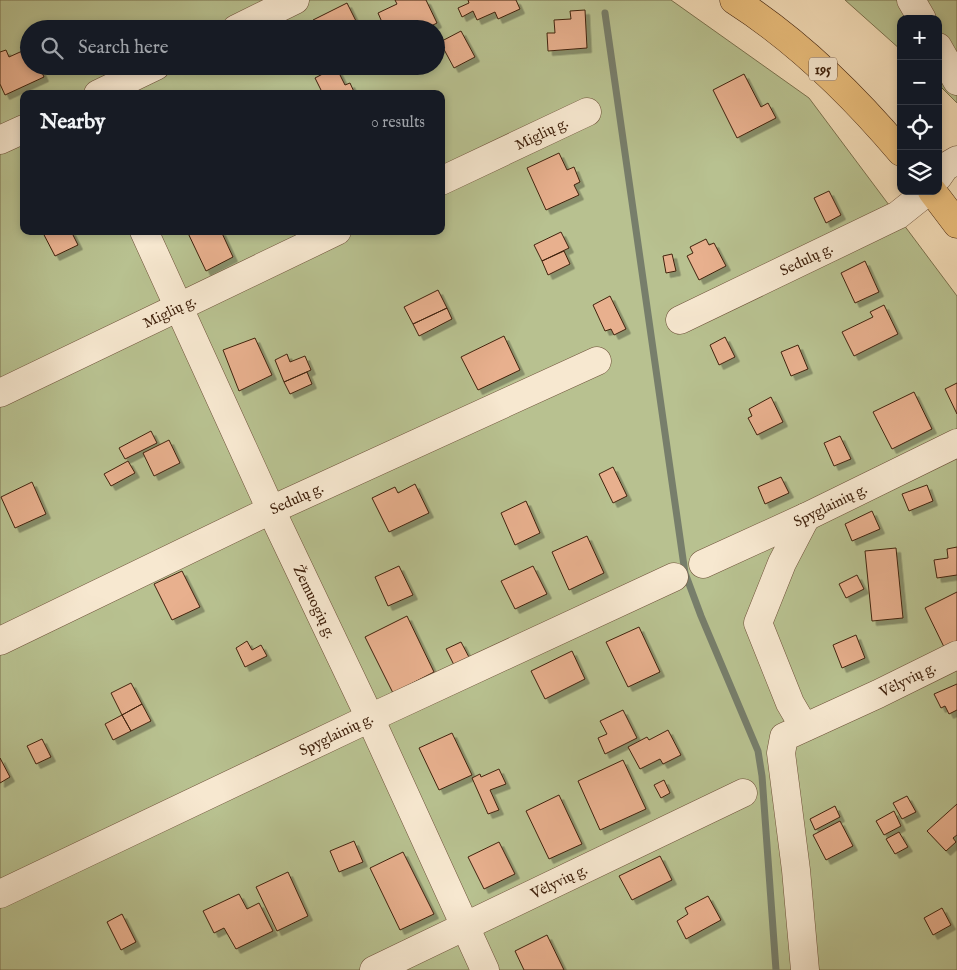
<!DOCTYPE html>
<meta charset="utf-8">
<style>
body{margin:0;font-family:"IM FELL English",serif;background:#20242c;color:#f1f3f6}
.controls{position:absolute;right:15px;top:15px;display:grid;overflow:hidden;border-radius:10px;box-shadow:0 2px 8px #0003}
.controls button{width:45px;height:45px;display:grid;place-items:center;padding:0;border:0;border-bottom:1px solid #363941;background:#171b24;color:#f1f3f6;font:25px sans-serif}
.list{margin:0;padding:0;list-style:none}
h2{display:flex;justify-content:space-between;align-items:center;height:65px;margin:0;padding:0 20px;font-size:21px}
h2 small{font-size:16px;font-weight:400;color:#9ea1a6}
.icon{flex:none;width:28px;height:28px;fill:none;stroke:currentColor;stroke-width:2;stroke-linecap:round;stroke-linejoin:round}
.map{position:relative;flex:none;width:957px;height:970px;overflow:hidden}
.search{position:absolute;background:#171b24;box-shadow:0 2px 8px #0003;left:20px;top:20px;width:425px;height:55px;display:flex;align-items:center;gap:12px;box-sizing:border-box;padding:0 18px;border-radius:28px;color:#9ea1a6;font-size:19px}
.panel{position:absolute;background:#171b24;box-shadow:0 2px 8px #0003;left:20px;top:90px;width:425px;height:145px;border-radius:10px}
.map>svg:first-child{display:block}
.green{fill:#b8c190;stroke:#7c724e;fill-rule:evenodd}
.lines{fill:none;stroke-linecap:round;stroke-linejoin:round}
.stream{stroke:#777e6b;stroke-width:7}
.building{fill:#e8b08e;stroke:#40220d;filter:url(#shadow)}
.street-casing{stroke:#6d5038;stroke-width:29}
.primary-casing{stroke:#40220d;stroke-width:29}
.street{stroke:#f7e8d0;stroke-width:28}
.primary{stroke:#eabe7c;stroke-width:28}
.labels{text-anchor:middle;stroke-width:5;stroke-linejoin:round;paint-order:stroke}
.shield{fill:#f7e8d0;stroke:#775d48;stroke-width:1}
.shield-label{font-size:14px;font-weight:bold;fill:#40220d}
.street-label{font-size:15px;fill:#40220d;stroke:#f7e8d0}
</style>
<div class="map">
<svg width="957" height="970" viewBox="0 0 957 970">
<defs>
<filter id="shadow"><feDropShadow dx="4.5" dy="4.5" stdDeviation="0" flood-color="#0004"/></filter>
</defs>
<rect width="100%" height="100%" fill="#f3dcb7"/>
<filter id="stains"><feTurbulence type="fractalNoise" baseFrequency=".004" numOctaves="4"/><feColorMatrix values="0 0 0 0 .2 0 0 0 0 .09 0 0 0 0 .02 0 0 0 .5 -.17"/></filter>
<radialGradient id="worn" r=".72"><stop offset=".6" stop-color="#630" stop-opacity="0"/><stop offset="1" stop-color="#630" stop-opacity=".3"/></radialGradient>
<path class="green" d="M0,0h671l138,98 148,198v674h-957zM29,29h407v37h-407zM24,94h417v137h-417z
M845,0h112v103l-19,-19v-65h-37v31z"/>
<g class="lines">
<path class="stream" d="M605,13l80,560 16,43 57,135 4,25 14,194"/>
</g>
<path class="building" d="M395,0h31l11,23 -12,6h-40l-7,-16 19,-9z
M468,0h48l4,9 -22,10 -3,-7 -18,8 -4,-9 -11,6 -4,-9 11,-5z
M347,3l13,26h-42l-5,-9z
M585,10l2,38 -39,3 -1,-18h8l-1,-13 17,-1 -1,-8z
M461,31l14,26 -21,11 -14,-26z
M29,48v18h10l5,11 -39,18 -5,-11v-32l6,-2 3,7z
M336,67l9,18 5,-2 5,11h-32l-8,-16z
M744,74l17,33 7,-4 8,15 -39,20 -24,-48z
M559,153l8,17 7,-3 6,15 -6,3 5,10 -33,15 -19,-42z
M829,191l12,24 -15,8 -12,-25z
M42,231h29l7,14 -23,11z
M187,231h34l12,26 -27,14z
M561,232l8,16 -27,13 -8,-16z
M706,239l3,6 5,-2 12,23 -27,14 -12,-24 6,-3 -3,-6z
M564,251l6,13 -22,11 -6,-14z
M672,254l4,17 -10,2 -3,-17z
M865,261l14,31 -24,11 -14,-30z
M438,290l9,18 -34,16 -9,-17z
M610,296l16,33 -12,6 -3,-6 -6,2 -12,-26z
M884,305l14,29 -44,22 -12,-24 31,-15 -3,-5z
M447,308l5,11 -33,17 -6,-12z
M504,336l16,34 -42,20 -17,-33z
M725,337l10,20 -16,8 -9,-20z
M255,338l17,37 -33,16 -16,-41z
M798,345l10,24 -17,7 -10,-24z
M287,354l3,8 15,-6 6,14 -27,12 -9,-22z
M307,372l5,12 -22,10 -6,-12z
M957,383v31l-12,-25z
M914,392l18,37 -40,20 -19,-37z
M771,397l12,25 -26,13 -9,-17 4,-2 -3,-7z
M151,431l6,12 -32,16 -6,-11z
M840,436l11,23 -17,7 -10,-23z
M169,440l11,23 -26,13 -11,-23z
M128,461l7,12 -24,13 -7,-12z
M613,467l14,29 -14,7 -14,-29z
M781,477l8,16 -24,11 -7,-17z
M32,482l14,32 -31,14 -14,-31z
M415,484l14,29 -40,19 -17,-34 23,-11 3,6z
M927,485l6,16 -24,10 -7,-17z
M526,501l14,32 -25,12 -14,-32z
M872,511l8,18 -28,12 -7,-17z
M587,536l17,37 -35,17 -17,-38z
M957,547v28l-20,3 -3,-18 14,-2 -1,-9z
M896,548l7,70 -31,3 -7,-70z
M399,566l14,29 -25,11 -13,-29z
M533,566l14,28 -32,15 -14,-28z
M182,571l18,36 -28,13 -18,-36z
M857,575l7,14 -18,9 -7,-14z
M957,592v51l-12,6 -20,-41z
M407,616l27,56 -41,21 -28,-56z
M639,627l21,45 -32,15 -22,-45z
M856,635l9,23 -23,10 -9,-23z
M247,641l5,9 9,-5 6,11 -22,11 -9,-19z
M461,642l10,19 -15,8 -10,-20z
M572,651l13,28 -40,20 -14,-28z
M131,683l11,21 -20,11 -11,-22z
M957,684v26l-8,4 -4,-8 -4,2 -7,-14z
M142,704l9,17 -20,10 -9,-16z
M623,710l14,28 -32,16 -7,-16 9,-4 -7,-13z
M122,715l9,16 -18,9 -8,-16z
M668,730l13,25 -18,9 -3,-5 -20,10 -12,-22 19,-10 2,3z
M452,733l20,42 -33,15 -20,-42z
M42,739l9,18 -15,7 -9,-18z
M0,758l10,19 -10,6z
M623,760l23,49 -46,21 -22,-49z
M499,769l7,15 -16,6 9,20 -11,4 -16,-36 8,-4 1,3z
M664,780l6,13 -9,5 -7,-13z
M559,795l23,49 -33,15 -23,-48z
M907,796l9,16 -14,7 -9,-16z
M957,804v31l-4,3 3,4 -10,9 -19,-20z
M835,806l5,11 -25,13 -5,-11z
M894,811l7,15 -17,9 -8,-14z
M840,821l13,25 -27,14 -13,-25z
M899,832l9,15 -13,7 -9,-15z
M354,841l9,21 -24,10 -9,-21z
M499,842l16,32 -31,15 -16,-32z
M403,852l31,62 -34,16 -30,-62z
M660,856l12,24 -40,20 -13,-24z
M288,872l20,44 -31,15 -21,-44z
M239,894l8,15 12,-6 14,28 -37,18 -12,-21 -10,5 -11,-22z
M708,896l13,24 -35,19 -9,-18 11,-7 -3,-6z
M942,908l9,17 -18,10 -9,-17z
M122,914l14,28 -15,8 -14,-28z
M547,935l17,35h-40l-9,-19z"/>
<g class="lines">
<g class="street-casing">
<g id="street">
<path d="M911,0l11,19"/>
<path d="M236,29l59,-29"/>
<path d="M938,47l19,34"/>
<path d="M98,94l58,-28"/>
<path d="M0,140l24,-11"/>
<path d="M938,177l7,-10 12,-7"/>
<path id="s1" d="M441,181l146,-69"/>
<path id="s2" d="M144,231l127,279 99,208 115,252"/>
<path id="s3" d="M680,320l218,-105 30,-24"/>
<path id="s4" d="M0,393l337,-162"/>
<path id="s5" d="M703,564l103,-47 151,-74"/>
<path id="s6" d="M0,641l271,-131 326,-149"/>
<path d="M804,727l-14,-24 -32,-80 24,-60 24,-46"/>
<path id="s7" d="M0,894l370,-176 304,-141"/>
<path id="s8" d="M374,970l369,-177"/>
<path id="s9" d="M805,970l-9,-100 -15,-117 3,-16 94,-43 79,-39"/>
</g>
</g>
<g class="primary-casing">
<path id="primary" d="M734,0c64,41 118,94 167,152
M932,191l25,33"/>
</g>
<use href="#street" class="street"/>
<use href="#primary" class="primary"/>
</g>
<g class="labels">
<rect class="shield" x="809" y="57.5" width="28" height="23" rx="4"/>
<g class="shield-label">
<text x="823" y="74">195</text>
</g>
<g class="street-label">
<text dy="5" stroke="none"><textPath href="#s1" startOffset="111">Miglių g.</textPath></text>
<text dy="5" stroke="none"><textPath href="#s3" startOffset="140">Sedulų g.</textPath></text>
<text dy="5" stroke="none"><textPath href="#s4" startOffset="188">Miglių g.</textPath></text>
<text dy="5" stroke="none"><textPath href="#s6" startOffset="329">Sedulų g.</textPath></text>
<text dy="5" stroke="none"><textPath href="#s5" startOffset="140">Spyglainių g.</textPath></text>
<text dy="5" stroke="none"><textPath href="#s2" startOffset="408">Žemuogių g.</textPath></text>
<text dy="5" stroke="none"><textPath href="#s9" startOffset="371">Vėlyvių g.</textPath></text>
<text dy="5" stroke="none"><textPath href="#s7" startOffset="372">Spyglainių g.</textPath></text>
<text dy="5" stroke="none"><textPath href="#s8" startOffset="205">Vėlyvių g.</textPath></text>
</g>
</g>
<rect width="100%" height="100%" filter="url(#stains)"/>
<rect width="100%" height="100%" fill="url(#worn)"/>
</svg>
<div class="controls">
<button>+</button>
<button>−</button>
<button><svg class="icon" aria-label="locate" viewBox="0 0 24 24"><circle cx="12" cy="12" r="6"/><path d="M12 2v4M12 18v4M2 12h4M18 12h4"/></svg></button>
<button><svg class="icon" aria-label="layers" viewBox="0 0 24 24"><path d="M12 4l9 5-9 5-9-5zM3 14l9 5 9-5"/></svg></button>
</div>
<div class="search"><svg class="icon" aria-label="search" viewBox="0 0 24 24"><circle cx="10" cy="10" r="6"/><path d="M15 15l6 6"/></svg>Search here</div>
<section class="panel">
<h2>Nearby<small>0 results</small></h2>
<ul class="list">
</ul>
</section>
</div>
